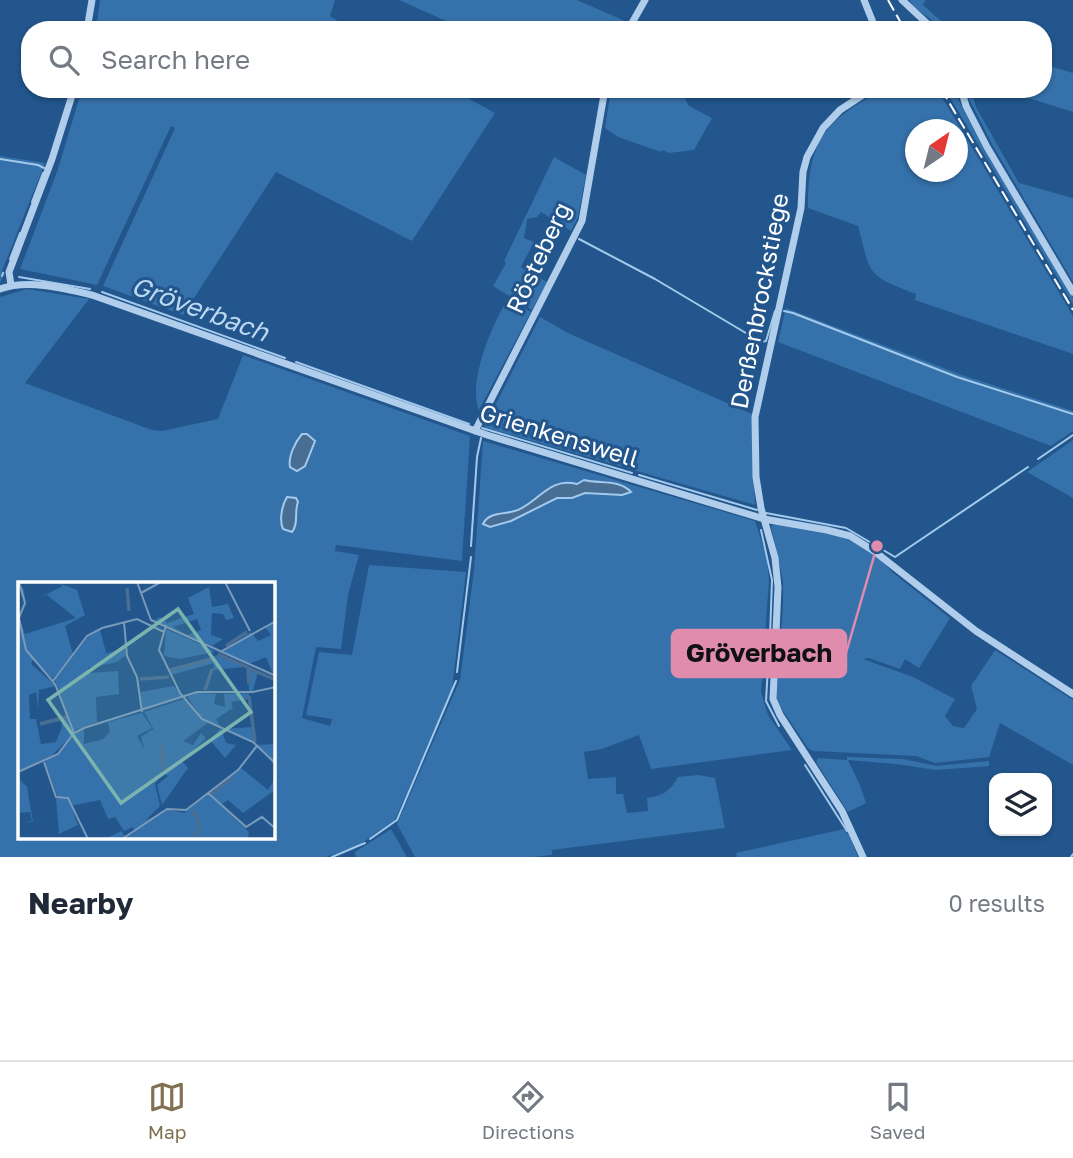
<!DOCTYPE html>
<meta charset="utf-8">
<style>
body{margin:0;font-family:"Golos Text",sans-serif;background:#f6f6f7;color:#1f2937}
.controls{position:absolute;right:21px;bottom:21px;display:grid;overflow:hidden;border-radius:14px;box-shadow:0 2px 5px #0004}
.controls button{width:63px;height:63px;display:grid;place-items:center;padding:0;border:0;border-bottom:2px solid #e0e1e3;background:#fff;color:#1f2937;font:35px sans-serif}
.compass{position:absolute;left:905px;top:119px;width:63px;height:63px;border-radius:50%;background:#fff;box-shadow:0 2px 5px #0004;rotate:35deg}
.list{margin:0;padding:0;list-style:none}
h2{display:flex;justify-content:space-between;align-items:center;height:91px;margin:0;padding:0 28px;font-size:30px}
h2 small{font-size:23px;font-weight:400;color:#747a83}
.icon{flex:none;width:38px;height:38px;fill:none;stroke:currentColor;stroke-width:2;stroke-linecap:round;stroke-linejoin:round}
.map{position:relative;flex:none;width:1073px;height:857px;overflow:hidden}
.search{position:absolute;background:#fff;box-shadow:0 2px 5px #0004;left:21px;right:21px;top:21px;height:77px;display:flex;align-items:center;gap:18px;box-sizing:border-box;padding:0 24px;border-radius:28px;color:#747a83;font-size:26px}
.sheet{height:203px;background:#fff}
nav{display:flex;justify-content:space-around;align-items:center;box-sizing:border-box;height:98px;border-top:2px solid #e0e1e3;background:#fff;font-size:19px;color:#747a83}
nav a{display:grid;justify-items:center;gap:4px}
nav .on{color:#817151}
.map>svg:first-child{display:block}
.green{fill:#3571aa;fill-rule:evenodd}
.water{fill:#486e94;stroke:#a3caec;stroke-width:2}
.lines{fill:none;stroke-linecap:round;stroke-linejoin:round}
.stream{stroke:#a3caec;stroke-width:2}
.minor{stroke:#b0ceeb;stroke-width:7}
.rail{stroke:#fff;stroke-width:2;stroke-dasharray:12 5;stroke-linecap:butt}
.labels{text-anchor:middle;stroke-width:6;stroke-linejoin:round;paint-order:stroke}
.street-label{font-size:24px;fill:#fff;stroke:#22568c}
.water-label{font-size:26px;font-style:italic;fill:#bbd8f2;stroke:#22568c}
.inset-river{fill:none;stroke:#486e94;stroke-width:3.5}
.inset-road{fill:none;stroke:#7a9aba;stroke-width:2}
.view{fill:#7bb4af;fill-opacity:0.15;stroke:#7bb4af;stroke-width:3.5}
.inset-edge{fill:none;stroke:#fff;stroke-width:3.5}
.leader{fill:none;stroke:#e08cad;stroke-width:2.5}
.callout-dot{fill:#e08cad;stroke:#22568c;stroke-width:2.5}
.callout{fill:#e08cad;stroke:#e08cad;stroke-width:2.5}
.callout-label{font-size:26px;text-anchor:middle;font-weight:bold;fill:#111}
</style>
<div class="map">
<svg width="1073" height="857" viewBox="0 0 1073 857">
<rect width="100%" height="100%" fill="#22568c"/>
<path class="green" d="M100,0h235l-5,16 8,5 -1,4 8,5h-249z
M399,0h178l46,20 2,4 -3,6h-156z
M909,0h16l-2,5 18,16 5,9h-6c-8,-14 -23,-17 -31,-30z
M1043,64l30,9v39l-73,-23h43z
M82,89h369l44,24 -83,128 -136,-69 -93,143 -80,-29 72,-158 -4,-2 -74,159 -77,-16 37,-97z
M611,89h69l9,17 23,12 -18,32 -25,3 -7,-3 -1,2 -43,-15 -13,-9z
M886,89h51l136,227v38l-158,-54 1,-6c-50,-19 -45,-18 -58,-68l-50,-18c0,-68 17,-89 78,-119zM916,130h42v42h-42z
M945,89h11l1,8 29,56 87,144v7z
M967,89h4l5,18 43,76 54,15v84l-80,-136 -26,-51z
M0,156l45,7 -43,108 3,2 -5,10z
M554,157l32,18 -8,42 -7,14 -30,-19 -4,5 -10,2 -3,19 10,4 -13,25 26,15 -15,28 -39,-24 13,-23 -2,-2z
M27,289l62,10 -64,84 127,47 10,1 56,-12 25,-64 227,81 -8,125 -126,-16 -1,6 24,4 -11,40 -7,54 -25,-2 -14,71 28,8 2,-7 -26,-4 13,-63 33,3 17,-90 97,7 -14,117 -54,124 -4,8 -35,24 -33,12h-326v-560zM19,584h254v254h-254z
M508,298l23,14 -52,98c-12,-28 14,-87 29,-112z
M786,308l176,67 111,36v20l-22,15 -273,-104z
M540,317l28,16 184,81 3,91 -271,-78z
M1073,440v58l-46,-26z
M483,441l272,80 12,37 2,23 -8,111 7,23 24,35 -141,19 -12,-34 -37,14 -18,3 4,27 28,-2v17h7l4,19 21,-2 -1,-13c16,-2 23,-7 31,-21l21,-2 16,3 10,50 -173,22v5l-19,2h-118l-18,-33 63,-144 14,-110z
M775,524c43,7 88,10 117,48l58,46 -31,50 -14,-9 -5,10 -31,-11 -6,1 50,18 42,22 -10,17 8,10 11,2 13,-19 -6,-23 24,-36 78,50v65l-73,-42 -11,34 -54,6 -19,-7 -103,-5 -5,-3 -27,-40 -5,-12 7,-89v-26l-12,-55z
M847,757l56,2 33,7 53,-5v5l-53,4 -40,-6 -48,-4 12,25 6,18 -18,9 -32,-50 2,-4 29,2z
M391,829l16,28h-51l-1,-5z
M844,829l5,6 9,22h-121l-1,-4z"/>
<path class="water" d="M302,434h5l8,7 -10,25 -8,5 -7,-4c-2,-10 5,-25 12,-33z
M584,480c16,4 35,-1 47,12l-9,3 -37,-2 -13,5h-15l-46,23 -21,6 -7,-3c6,-13 23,-9 35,-14 22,-10 32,-33 59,-26z
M287,497l9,1 2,4c-4,9 1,22 -6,30l-9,-3c-4,-9 -1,-24 4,-32z"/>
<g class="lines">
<path class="stream" d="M0,159l38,6 6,3
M32,202l11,-29
M579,239l76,40 106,63 5,-1 9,-30
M10,259l10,-26
M2,276l1,-3
M19,277l71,12
M102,292l183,66
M784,311l9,2 164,64 116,37
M296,362l173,62
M482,428l150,45
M1038,459l35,-24
M639,475l118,35
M766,513l80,15 49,29 133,-90
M761,530l11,50 -2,56
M471,546l6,-89 4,-19
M769,649l-3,52 13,25
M457,672l14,-115
M805,765l42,66
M370,839l27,-19 59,-139
M332,857l33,-14
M1071,857l2,-3"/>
<path class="minor" d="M864,0l12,30
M902,0l32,30
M87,30l5,-30
M628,30l17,-30
M961,89l5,17 21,41 86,145
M11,285l-2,-13 43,-113 22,-70
M0,289c28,-10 63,-1 92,6l395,140 277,84 63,11 23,6 24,15 102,80 97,63
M475,431l107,-210 23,-132
M863,857l-21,-46 -62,-96 -7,-16 5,-112 -3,-29 -14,-50 -5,-31 -1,-60 46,-209 2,-36 4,-15 16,-29 17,-18 32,-21"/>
<path class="rail" d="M888,0l17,30
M941,89l132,221"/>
</g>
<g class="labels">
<g class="street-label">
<text transform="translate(539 258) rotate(-65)" y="8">Rösteberg</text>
<text transform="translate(760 301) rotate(-79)" y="8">Derßenbrockstiege</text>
<text transform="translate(559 436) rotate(17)" y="8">Grienkenswell</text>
</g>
<g class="water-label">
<text transform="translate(200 309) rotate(20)" y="9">Gröverbach</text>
</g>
</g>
<g transform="translate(18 582)">
<rect width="257" height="257" fill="#22568c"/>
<path d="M0,0l6,8 2,14 -7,13 6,17 51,-16 -29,-23 -10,4 26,-13 -8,-4 22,8 8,25 -20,11 8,28 -20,25 -20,-19 -2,4 25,22 -17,4 -1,19 -2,-17 -7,3 1,24h6l5,25 15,-2 6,-15 -1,-6 -21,3 28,-8 4,18 -14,19 -40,19v-157l6,-12zM191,5l3,20 16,-3 6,14 -8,2 -3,-6 -11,-1 -1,22 12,4 -11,7 -58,-25 6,-4 7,6 27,-9 -6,-16zM179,37l4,11 -14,5 -14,-8zM257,40l-2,52 -7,-17 -17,7 -27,-12 29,-20 7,9 13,-6 -6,-8zM148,47l45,20 4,3 -36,7 -15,-3zM82,48l6,22 -4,2 23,-5 1,6 -9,7 -29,6 1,5 29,-2 1,23 -23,3 1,25 -24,9 -18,-51 32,-42zM200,73l40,17 -5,19h-4l-1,-22 -4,-2 -31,3 1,-7 -43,12 -2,-5zM156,104l9,11 -40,13 -3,-18zM179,111l19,1 -2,10 11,3 -1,-13 25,-1 7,50 -32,-14 28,-2 -3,-28 -18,3 2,6 -17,11 4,7 -17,-7 -16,-22zM166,117l24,24 -25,18 10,4 8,-12 5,5 -24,23 6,7 -26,37 -5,-20 11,-9 -5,-3 -8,11 5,22 -15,15 22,-12 17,4 24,-19 41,38 -1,6 13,1h-156l16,-8 5,6 9,-5 -2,-5 -9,4 -9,-14 -7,2 -8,-19 -29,6 7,19 -19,9 -3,-35 12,-3 -10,2 -13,-36 31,-30 8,-4v16l19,-5 7,-7 -2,-10 34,-9 10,15 -15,8 8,14 -4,-13 12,-8 3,4 -12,-21zM203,146l5,15 10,2 -11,13 -15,-18zM257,162v21l-18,-18 -16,21 27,22 7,-11v11l-32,23 -15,-13 -6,4 25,22 15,-11 13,13 -13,-11 -16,10 -37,-33 29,-23 17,-26zM1,197l8,8 6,35 -9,1 8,-2 -2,-9 -10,1z" fill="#3571aa" fill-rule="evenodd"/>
<path class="inset-river" d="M109,6l2,23M208,64l21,-14M200,72l29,13M152,88l46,-12M122,97l29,-2M231,102l-1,-16 28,12M187,108l7,-21M231,114l6,46M22,142l26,-7M143,161l3,27M194,212l20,-16M174,257l8,-12 -7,-17"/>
<path class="inset-road" d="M1,0l6,21 -6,15 7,32 29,34 19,49M119,0l14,38 125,56M207,0l25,49M123,11l20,-11M106,40l3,34 10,21 5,35M148,43l-7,25 21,43 22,26 51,23 23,22M202,70l56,-31M35,99l34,-45 15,-8 35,-9 27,13M26,180l12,35 12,1 20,41M0,190l40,-18 16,-21 10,-5 113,-36h56l23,-5M190,211l38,34 16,-10 14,12M104,257l45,-30 19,1 52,-40 19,-24"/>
<path class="view" d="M160,27l73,103 -130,91 -73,-103z"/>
<rect width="257" height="257" class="inset-edge"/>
</g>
<path class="leader" d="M877 546L846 653"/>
<circle class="callout-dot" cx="877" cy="546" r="7"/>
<rect class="callout" x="672" y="630" width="174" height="47" rx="7"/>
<g class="callout-label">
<text x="759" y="662">Gröverbach</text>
</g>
</svg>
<div class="controls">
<button><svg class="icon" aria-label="layers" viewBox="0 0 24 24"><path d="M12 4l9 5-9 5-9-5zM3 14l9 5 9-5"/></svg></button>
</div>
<svg class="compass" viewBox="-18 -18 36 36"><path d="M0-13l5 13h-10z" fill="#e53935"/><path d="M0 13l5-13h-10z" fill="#747a83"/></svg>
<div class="search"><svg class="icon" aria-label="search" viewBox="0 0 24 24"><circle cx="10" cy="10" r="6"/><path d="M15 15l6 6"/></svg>Search here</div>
</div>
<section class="sheet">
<h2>Nearby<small>0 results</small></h2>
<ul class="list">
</ul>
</section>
<nav>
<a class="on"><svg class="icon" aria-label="map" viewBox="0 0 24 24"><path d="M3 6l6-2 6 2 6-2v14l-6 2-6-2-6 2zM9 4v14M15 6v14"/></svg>Map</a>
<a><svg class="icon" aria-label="directions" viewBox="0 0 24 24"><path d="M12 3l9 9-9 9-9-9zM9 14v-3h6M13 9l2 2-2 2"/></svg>Directions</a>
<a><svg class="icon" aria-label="saved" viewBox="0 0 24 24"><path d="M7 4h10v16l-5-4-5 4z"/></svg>Saved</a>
</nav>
